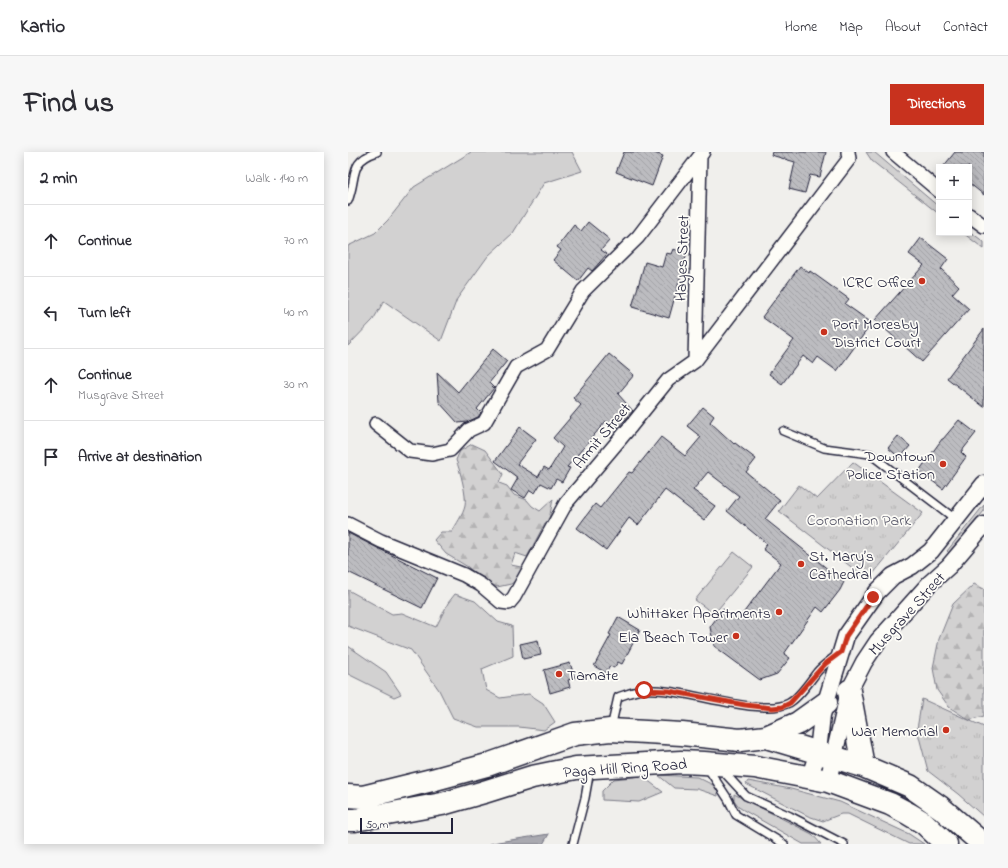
<!DOCTYPE html>
<meta charset="utf-8">
<style>
body{margin:0;font-family:"Indie Flower",sans-serif;background:#f7f7f7;color:#2b2b33}
.controls{position:absolute;right:12px;top:12px;display:grid;overflow:hidden;border-radius:0px;box-shadow:0 2px 10px #0003}
.controls button{width:36px;height:36px;display:grid;place-items:center;padding:0;border:0;border-bottom:1px solid #e1e1e2;background:#fff;color:#2b2b33;font:20px sans-serif}
.scale{position:absolute;left:12px;bottom:10px;width:93px;box-sizing:border-box;padding-left:4px;border:2px solid #22223b;border-top:0;font-size:11px;line-height:14px;white-space:nowrap;color:#22223b;-webkit-text-stroke:3px #fdfcf7;paint-order:stroke}
.stop{position:absolute;width:12px;height:12px;margin:-9px;border:3px solid #c8321e;border-radius:50%;background:#fff}
.stop.end{background:#c8321e;border-color:#fff;box-shadow:0 1px 4px #0008}
.list{margin:0;padding:0;list-style:none}
h2{display:flex;justify-content:space-between;align-items:center;height:52px;margin:0;padding:0 16px;font-size:17px}
h2 small{font-size:13px;font-weight:400;color:#7c7c81}
.list li{display:grid;grid-template-columns:26px 1fr auto;gap:12px;align-items:center;box-sizing:border-box;height:72px;padding:0 16px;border-top:1px solid #e1e1e2}
.list b{display:block;font-size:15px;white-space:nowrap}
.list p{margin:0;font-size:13px;white-space:nowrap;color:#7c7c81}
.list em{font-size:13px;font-style:normal;color:#7c7c81}
.icon{flex:none;width:22px;height:22px;fill:none;stroke:currentColor;stroke-width:2;stroke-linecap:round;stroke-linejoin:round}
.map{position:relative;flex:none;width:636px;height:692px;overflow:hidden;border-radius:0px}
header{display:flex;align-items:center;gap:24px;box-sizing:border-box;height:56px;padding:0 20px;background:#fff;border-bottom:1px solid #e1e1e2}
header strong{font-size:19px}
nav{display:flex;gap:22px;margin-inline-start:auto;font-size:14px}
.intro{display:flex;align-items:center;justify-content:space-between;box-sizing:border-box;height:96px;padding:0 24px}
h1{margin:0;font-size:28px}
.button{padding:10px 18px;border-radius:0px;background:#c8321e;color:#fff;font-size:14px;font-weight:700}
main{display:flex;gap:24px;padding:0 24px}
aside{flex:1;background:#fff;border-radius:0px;box-shadow:0 2px 10px #0003}
.map>svg:first-child{display:block}
.grass{fill:#d2d1d1;stroke:#7a7a86}
.forest{fill:url(#forest-firs);stroke:#7a7a86}
.park{fill:url(#park-tufts);stroke:#7a7a86}
.water{fill:#a9a9b0;stroke:#737381}
.building{fill:url(#building-back-hatch);stroke:#22223b}
.lines{fill:none;stroke-linecap:round;stroke-linejoin:round}
.service-casing{stroke:#22223b;stroke-width:10}
.minor-casing{stroke:#22223b;stroke-width:16}
.tertiary-casing{stroke:#22223b;stroke-width:19}
.trunk-casing{stroke:#22223b;stroke-width:25}
.service{stroke:#fdfcf7;stroke-width:7}
.minor{stroke:#fdfcf7;stroke-width:13}
.tertiary{stroke:#fdfcf7;stroke-width:16}
.trunk{stroke:#fdfcf7;stroke-width:22}
.route{stroke:#c8321e;stroke-width:5}
.poi-dot{fill:#c8321e;stroke:#fdfcf7;stroke-width:1.5}
.labels{text-anchor:middle;stroke-width:3.5;stroke-linejoin:round;paint-order:stroke}
.street-label{font-size:16px;fill:#22223b;stroke:#fdfcf7}
.poi-label{font-size:16px;fill:#22223b;stroke:#fdfcf7;text-anchor:end}
.park-label{font-size:16px;fill:#575768;stroke:#fdfcf7}
</style>
<header>
<strong>Kartio</strong>
<nav><a>Home</a><a>Map</a><a>About</a><a>Contact</a></nav>
</header>
<div class="intro"><h1>Find us</h1><a class="button">Directions</a></div>
<main>
<aside>
<h2>2 min<small>Walk · 140 m</small></h2>
<ul class="list">
<li><svg class="icon" aria-label="ahead" viewBox="0 0 24 24"><path d="M12 20V5M6 11l6-6 6 6"/></svg><div><b>Continue</b></div><em>70 m</em></li>
<li><svg class="icon" aria-label="left" viewBox="0 0 24 24"><path d="M17 20v-9H6M10 6l-5 5 5 5"/></svg><div><b>Turn left</b></div><em>40 m</em></li>
<li><svg class="icon" aria-label="ahead" viewBox="0 0 24 24"><path d="M12 20V5M6 11l6-6 6 6"/></svg><div><b>Continue</b><p>Musgrave Street</p></div><em>30 m</em></li>
<li><svg class="icon" aria-label="arrive" viewBox="0 0 24 24"><path d="M6 21V4h12l-3 4 3 4H6"/></svg><div><b>Arrive at destination</b></div></li>
</ul>
</aside>
<div class="map">
<svg width="636" height="692" viewBox="0 0 636 692">
<defs>
<pattern id="forest-firs" width="22" height="20" patternUnits="userSpaceOnUse"><rect width="22" height="20" fill="#d2d1d1"/><path d="M5 1l3.5 6h-7zM16 11l3.5 6h-7z" fill="#b4b3b4"/></pattern>
<pattern id="park-tufts" width="24" height="20" patternUnits="userSpaceOnUse"><rect width="24" height="20" fill="#d2d1d1"/><path d="M3 7l-1-3M5 7V3M7 7l1-3M15 17l-1-3M17 17v-4M19 17l1-3" fill="none" stroke="#b4b3b4"/></pattern>
<pattern id="building-back-hatch" width="6" height="6" patternUnits="userSpaceOnUse"><rect width="6" height="6" fill="#bcbcc0"/><path d="M-1 5l2 2M0 0l6 6M5-1l2 2" fill="none" stroke="#a1a1a6"/></pattern>
</defs>
<rect width="100%" height="100%" fill="#f0efec"/>
<filter id="ink" filterUnits="userSpaceOnUse"><feTurbulence type="fractalNoise" baseFrequency=".025" numOctaves="2"/><feDisplacementMap in="SourceGraphic" scale="8" xChannelSelector="R" yChannelSelector="G"/><feConvolveMatrix kernelMatrix="1 2 1 2 8 2 1 2 1" color-interpolation-filters="sRGB"/></filter>
<g filter="url(#ink)">
<path class="grass" d="M123,0h101l10,19 -38,12 -31,50 -25,23 -31,43 -16,42 -57,-40 -11,19 -25,26v-100l27,-13 13,-13 26,-33z
M518,0h8l65,55v7l-67,-53z
M621,79l15,11v7l-21,-16h6z
M636,353v6l-34,42h-1l-2,-2z
M386,400l19,15 -39,47 -19,-14z
M0,438l44,24 10,-1 34,14 12,-24 7,-9 20,7 23,21 14,4 1,30 -31,13 4,21 14,8 29,-4 14,9 12,19 -11,8 -25,-3h-41l-25,-9 -14,-28 -28,-40 -63,-24z
M0,494l38,26 15,22 -7,3 -46,-23z
M310,623l39,2 20,10 1,9 -21,-7 -23,-1z
M294,624l21,16 -24,10 -37,-2v-9l12,-12z
M400,629l43,8 49,13 69,32 15,10h-15l-61,-30h-7l-18,7 -15,-5 -62,-32z
M386,642l78,40 9,10h-18l-51,-29 -12,-7 -6,-8z"/>
<path class="forest" d="M124,292l13,6 18,24 -4,9 8,3 7,9 13,5 5,6 8,5 13,-12 -4,21 -4,3 -18,34 -12,-4 -4,12 15,3 -4,8 -11,8 -14,3 -16,-8 -13,-12 -22,-13 -12,-14 7,-8h11c4,-8 11,-17 13,-26 2,-10 -5,-36 -9,-46l4,-9z
M626,432l10,5v127l-15,4 -20,-13 -12,-17 -4,-22 6,-29 14,-35z"/>
<path class="park" d="M505,310l70,51 -55,67 -89,-69 20,-26 18,14z
M574,547l62,28v90l-26,-23 -30,-23 -11,-42z"/>
<path class="water" d="M201,682l-6,10h-53l8,-2z"/>
<path class="building" d="M276,0h28l11,4 -11,30 -36,-14z
M424,0h54l-6,25 -10,-2 -5,18 -16,-4 6,-27 -24,-7z
M607,0h29v43l-15,-12v-16h-26z
M240,70l22,18 -9,10 6,4 -15,17 -4,-3 -10,13 -25,-21 8,-10 -4,-3 17,-22 7,6z
M573,86l27,21 -7,10 18,17 -7,8 17,15 -47,53 -47,-42 49,-55 -15,-11z
M325,97l14,4 -18,65 -37,-11 13,-45 17,5 4,-14 5,1z
M452,114l9,7 1,-2 39,28 -4,5 27,19 -35,48 -19,-14 -5,7 -10,-8 -21,28 -13,-10 25,-34 -32,-23z
M636,177v78l-37,-29z
M145,197l14,12 -18,22 5,5 -17,21 4,4 -3,4 -11,5 -9,1 -19,-21 -2,-30 21,20z
M261,202l25,21 -16,19 15,17 -15,17 -2,-4 -4,4 -6,-7 -39,46 3,1 -8,14 -6,-3 -5,9 -10,-5 -6,10 -5,-3 -5,8 -14,-8 7,-12 -23,-17 25,-34 16,12 -19,25 21,13 6,-10 5,3 14,-23 -10,-9 28,-33 -8,-7z
M355,255l11,9 -4,6 24,22 1,-1 21,16 -10,13 34,28 -15,19 79,63 -4,8 -17,22 -6,-5 -33,47 6,4 -13,16 -17,6 -46,-34 -4,-19 13,-18 15,11 43,-57 -18,-14 4,-5 -40,-33 12,-15 -31,-24 -15,18 22,16 -11,14 -39,-30 -27,35 -9,-7 -23,32 -29,-22 18,-24 5,4 29,-36 3,1 29,-36 24,19 16,-19 -14,-11z
M611,268l17,13 -15,19 5,5 -23,32 -24,-18 23,-32h1z
M550,284l12,10 -10,12 -12,-10z
M0,381l89,45 -15,30 -74,-36z
M270,465l22,13 -18,34 -4,-2 -4,6 -4,-2 -4,7 -12,-7 17,-31 -2,-1z
M190,488l3,15 -18,4 -3,-15z
M222,511l5,15 -7,2 2,7 -20,6 -6,-23z"/>
<g class="lines">
<g class="service-casing">
<path id="service" d="M0,49c10,-26 0,-39 29,-49
M435,279l41,17 46,6 80,61
M263,576l7,-31c9,-3 18,-7 27,-7 35,-3 117,28 144,13 10,-5 21,-22 28,-31 6,-7 14,-12 21,-18
M359,615l21,32 8,16 48,29
M373,617l25,27 44,20 54,28
M225,692l12,-46 5,-28"/>
</g>
<g class="minor-casing">
<path id="minor" d="M545,0l46,39
M621,63l15,11
M347,209l5,-205
M28,272l34,27 22,3 18,-4 19,-20 15,-7 32,-56 31,-17 36,-59 55,-54 65,-85
M0,372l33,17 83,34 17,10 20,17 8,1 5,-6 52,-94 65,-77 37,-46 27,-19 154,-202 -1,-7"/>
</g>
<g class="tertiary-casing">
<path id="tertiary" d="M462,624l8,-24 4,-37 24,-79 31,-44 16,-16 19,-10 19,-15 53,-67
M480,629l21,-90 15,-29 14,-21 51,-57 20,-18 35,-41"/>
</g>
<g class="trunk-casing">
<path id="trunk" d="M501,539l14,75
M418,585l97,29 47,20 30,21 43,37
M0,644l15,1 69,-17 55,-15 88,-31 35,-4 72,4 58,6 26,-3 32,-14 28,-20
M0,668h7l87,-16 42,-12 48,-15 44,-9 105,-6 23,1 51,4 73,14 62,23 19,10 15,9 22,21"/>
</g>
<use href="#service" class="service"/>
<use href="#minor" class="minor"/>
<use href="#tertiary" class="tertiary"/>
<use href="#trunk" class="trunk"/>
</g>
</g>
<g class="lines" filter="url(#ink)">
<path class="route" d="M296,538l25,1 76,14 27,3 10,-1 8,-4 35,-39 16,-12 5,-16 27,-39"/>
</g>
<g class="poi-dot">
<circle cx="574" cy="129" r="4"/>
<circle cx="476" cy="180" r="4"/>
<circle cx="595" cy="312" r="4"/>
<circle cx="453" cy="412" r="4"/>
<circle cx="431" cy="460" r="4"/>
<circle cx="388" cy="484" r="4"/>
<circle cx="211" cy="522" r="4"/>
<circle cx="598" cy="578" r="4"/>
</g>
<g class="labels">
<g class="street-label">
<text transform="translate(333 106) rotate(-88)" y="6">Hayes Street</text>
<text transform="translate(253 283) rotate(-50)" y="6">Armit Street</text>
<text transform="translate(558 461) rotate(-48)" y="6">Musgrave Street</text>
<text transform="translate(277 615) rotate(-4)" y="6">Paga Hill Ring Road</text>
</g>
<g class="poi-label">
<text x="566" y="135">ICRC Office</text>
<text x="484" y="177" text-anchor="start">Port Moresby<tspan x="484" dy="18">District Court</tspan></text>
<text x="587" y="309">Downtown<tspan x="587" dy="18">Police Station</tspan></text>
<text x="461" y="409" text-anchor="start">St. Mary’s<tspan x="461" dy="18">Cathedral</tspan></text>
<text x="423" y="466">Whittaker Apartments</text>
<text x="380" y="490">Ela Beach Tower</text>
<text x="219" y="528" text-anchor="start">Tamate</text>
<text x="590" y="584">War Memorial</text>
</g>
<g class="park-label">
<text x="511" y="373">Coronation Park</text>
</g>
</g>
</svg>
<div class="controls">
<button>+</button>
<button>−</button>
</div>
<div class="scale">50 m</div>
<div class="stop" style="left:296px;top:538px"></div>
<div class="stop end" style="left:525px;top:445px"></div>
</div>
</main>
